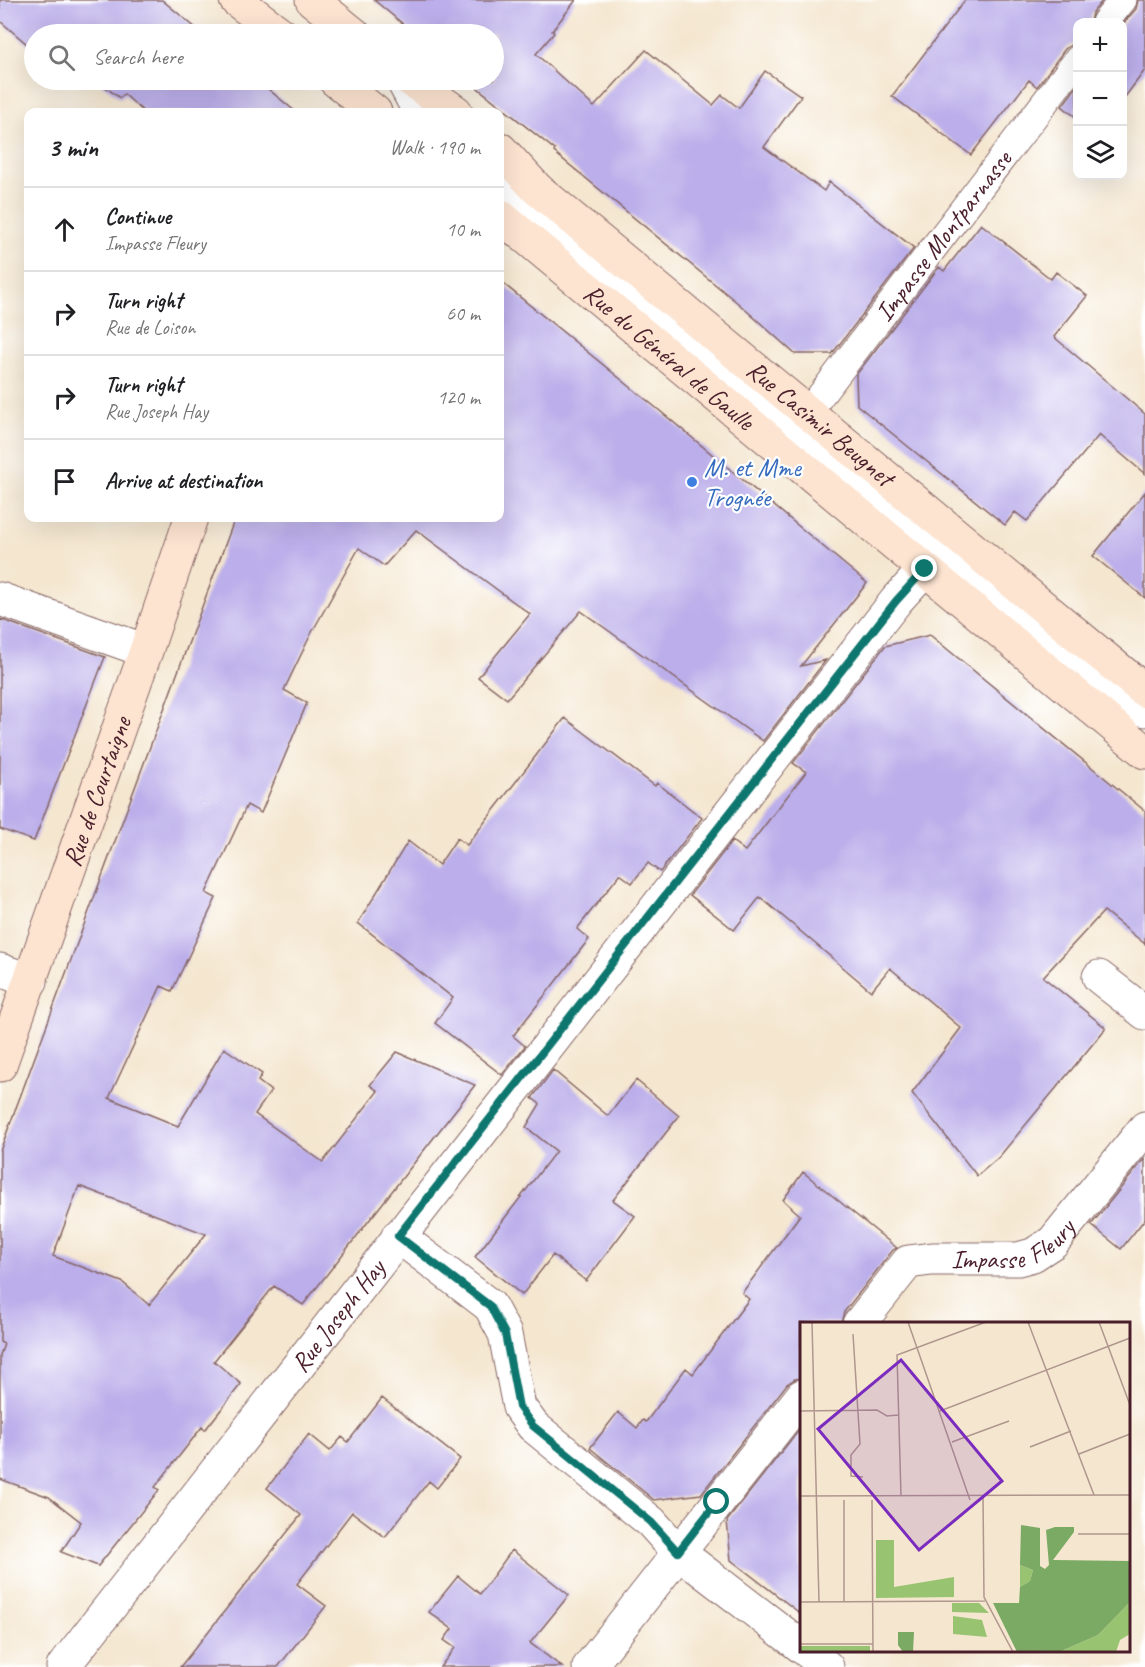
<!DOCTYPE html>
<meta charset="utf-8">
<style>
body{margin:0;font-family:Caveat,sans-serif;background:#f2f2f2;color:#202124}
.controls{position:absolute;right:18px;top:18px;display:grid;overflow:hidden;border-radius:12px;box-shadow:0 6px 24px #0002}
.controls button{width:54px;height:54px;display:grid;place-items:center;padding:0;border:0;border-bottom:2px solid #e0e0e0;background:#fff;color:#202124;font:30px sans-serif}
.stop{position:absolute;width:18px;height:18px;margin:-14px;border:4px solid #0f766e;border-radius:50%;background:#fff}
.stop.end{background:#0f766e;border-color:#fff;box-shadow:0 2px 6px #0008}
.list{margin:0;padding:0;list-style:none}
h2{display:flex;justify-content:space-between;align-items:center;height:78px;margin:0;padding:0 24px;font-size:26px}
h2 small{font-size:20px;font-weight:400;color:#757577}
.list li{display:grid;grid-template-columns:39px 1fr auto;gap:18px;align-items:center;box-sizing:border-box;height:84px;padding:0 24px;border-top:2px solid #e0e0e0}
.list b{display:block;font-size:22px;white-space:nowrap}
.list p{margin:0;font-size:20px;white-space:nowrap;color:#757577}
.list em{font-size:20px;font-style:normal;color:#757577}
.icon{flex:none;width:33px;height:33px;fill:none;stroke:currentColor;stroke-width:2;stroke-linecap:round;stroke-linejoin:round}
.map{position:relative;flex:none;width:1145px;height:1667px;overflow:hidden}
.search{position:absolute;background:#fff;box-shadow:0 6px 24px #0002;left:24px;top:24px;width:480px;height:66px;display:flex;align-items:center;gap:15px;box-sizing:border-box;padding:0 21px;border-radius:33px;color:#757577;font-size:22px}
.panel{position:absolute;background:#fff;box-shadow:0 6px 24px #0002;left:24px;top:108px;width:480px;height:414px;border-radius:12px}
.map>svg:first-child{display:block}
.building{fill:#bbaeea;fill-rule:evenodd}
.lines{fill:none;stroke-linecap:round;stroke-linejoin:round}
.lane-casing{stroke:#866564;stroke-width:29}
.street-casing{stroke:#866564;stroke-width:35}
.secondary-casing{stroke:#866564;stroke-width:35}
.lane{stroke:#fff;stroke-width:27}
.street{stroke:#fff;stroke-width:33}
.secondary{stroke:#fde4d1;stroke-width:33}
.route{stroke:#0f766e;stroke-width:8}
.shop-dot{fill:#3f7fe0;stroke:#fff;stroke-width:2}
.labels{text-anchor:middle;stroke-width:4.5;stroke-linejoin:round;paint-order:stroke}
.street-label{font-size:26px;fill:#4a1f2b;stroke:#fff}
.shop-label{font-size:26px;fill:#366cbe;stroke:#fff;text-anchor:start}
.inset-road{fill:none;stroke:#b0968d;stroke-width:1.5}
.view{fill:#7b2cbf;fill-opacity:0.15;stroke:#7b2cbf;stroke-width:3}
.inset-edge{fill:none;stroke:#4a1f2b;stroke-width:3}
</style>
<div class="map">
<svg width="1145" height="1667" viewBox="0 0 1145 1667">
<rect width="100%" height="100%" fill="#fff"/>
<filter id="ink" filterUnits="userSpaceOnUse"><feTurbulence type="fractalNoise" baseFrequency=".0167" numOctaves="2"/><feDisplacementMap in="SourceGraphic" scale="12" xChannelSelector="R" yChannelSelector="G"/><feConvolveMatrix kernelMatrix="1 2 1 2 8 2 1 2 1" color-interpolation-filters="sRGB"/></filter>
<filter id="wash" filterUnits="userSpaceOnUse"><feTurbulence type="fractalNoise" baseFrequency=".008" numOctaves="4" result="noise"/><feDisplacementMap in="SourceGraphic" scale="24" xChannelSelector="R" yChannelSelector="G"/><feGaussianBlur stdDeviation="1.35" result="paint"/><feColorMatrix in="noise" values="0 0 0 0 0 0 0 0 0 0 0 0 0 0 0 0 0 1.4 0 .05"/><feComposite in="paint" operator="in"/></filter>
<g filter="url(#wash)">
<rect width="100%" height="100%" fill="#f4e6cf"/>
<g id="blocks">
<path class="building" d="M0,0h162l41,34h-169v16l-34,-29z
M374,0h202l-24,31 2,2 -18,21 58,53 52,-57 67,55 9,-10 17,13 26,-37 36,25 -37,51 60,44 5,-9 85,66 -82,106h-37l-56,-50 -185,-152 1,-2 -87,-70h26v-46h-79z
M965,0h138l-11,13 -2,9h-13v22l-6,1 -6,4 -28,38 -8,-7 -58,75 -79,-59z
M1138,0h7v70l-23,31v-76l14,-16z
M96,80h161l39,32h-152l-20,-18 -4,4z
M1077,86v32l-15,-12z
M981,224l70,55 5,-7 31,24 -33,41 91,77v60l-46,-39 -72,86 -12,-9 -10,13 -148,-120 -1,-30 83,-108 5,4z
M500,281l160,130 207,172 -66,83 25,-6 -63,81 -182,-130 -74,88 -29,-22 52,-63 -114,-84 -32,36 -25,-18 -48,86 -27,56 23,13 -46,110 -14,-8 -41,88 10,5 -44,93 -11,-5 -52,112 69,28 46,-78 38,26 -4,7 13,10 -16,23 68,48 55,-71 -8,-6 27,-33 78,33 -172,220 -29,-19 -60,75 27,23 -36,46 -3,-3 -47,60 4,3 -61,76 -37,-14 20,-30 -32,-25 -49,-18v-124l4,-11 -4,-2v-191l235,-633h265zM79,1186l127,48 -57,71 -27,-23 -69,-26z
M1145,492v106l-52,-42z
M0,619l105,38 -71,184 -34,-12z
M930,635l215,176v133l-41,-33 -61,66 63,51 -107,129 -22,19 -65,-83 49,-65 -71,-60 -19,23 -111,-94 -26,33 -44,-35 42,-54 13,10 61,-79 -13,-9 92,-117z
M565,718l90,68 2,-3 45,35 -42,54 -12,-9 -16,20 -12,-9 -43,55 12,10 -76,97 12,10 -23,29 -67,-52 18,-25 -95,-75 50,-82 31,24 18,-27 10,7z
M553,1070l55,46 28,-36 43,36 -66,84 22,16 -49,65 -33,-26 -31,40 -47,-38 81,-106 -30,-24 14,-23 -8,-6z
M1145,1158v61l-24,30 -30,-24z
M803,1172l94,76 -4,2 -49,62 -3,11h-40v55l-6,1 -8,5 -86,110 -47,6 -64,-52 28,-36 19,16 6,-8 3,2 40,-54 7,6 56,-75 -7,-6 58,-78 -17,-15z
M382,1398l78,61 -23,29 -8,-7 -44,56 -33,-25 -55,72 29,22 -48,61h-98l121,-152 -34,-27 42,-54 21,17 12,-14 6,5z
M801,1427v187l-70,-54 -4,-39z
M512,1550l57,45 -39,48 32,24h-122l15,-19 -11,-8 8,-11 -23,-17 29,-36 22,18z"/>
</g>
</g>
<g filter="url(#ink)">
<use href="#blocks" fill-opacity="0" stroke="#866564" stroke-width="1.5"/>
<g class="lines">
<g class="lane-casing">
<g id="lane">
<path d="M1105,22l18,-22"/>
<path d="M399,80l17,32"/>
<path d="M500,187l629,522 16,4"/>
<path id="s1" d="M808,412l270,-353"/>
</g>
</g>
<g class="street-casing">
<g id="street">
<path d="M0,599l146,52"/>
<path d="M0,970l31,11"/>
<path d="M1099,977l46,36"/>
<path d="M398,1236l92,70 15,28 14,73 14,19 118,96 27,30 124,95"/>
<path id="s2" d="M859,1324l49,-62 24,-3h86l15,-4 20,-13 92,-114"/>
<path d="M806,1650l21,17"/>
<path id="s3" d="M63,1667l833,-1066 29,-32"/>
<path d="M589,1667l213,-271"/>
</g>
</g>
<g class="secondary-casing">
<g id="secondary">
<path d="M236,0l45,34"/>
<path d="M312,0l42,34"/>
<path d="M335,80l40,32"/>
<path d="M411,80l45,32"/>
<path id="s4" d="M500,149l37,40 608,502"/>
<path id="s5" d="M500,216l645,536"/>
<path id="s6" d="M0,1065l146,-414 45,-133"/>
</g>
</g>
<use href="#lane" class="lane"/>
<use href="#street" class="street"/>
<use href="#secondary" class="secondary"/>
</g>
</g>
<g class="lines" filter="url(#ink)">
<path class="route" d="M717,1502l-39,50 -27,-30 -118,-96 -14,-19 -14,-73 -15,-28 -92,-70 498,-635 29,-32"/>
</g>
<circle class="shop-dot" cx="692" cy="482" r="6"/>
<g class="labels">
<g class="street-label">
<text dy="9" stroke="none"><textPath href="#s1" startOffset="222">Impasse Montparnasse</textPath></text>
<text dy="9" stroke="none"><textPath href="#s5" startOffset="220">Rue du Général de Gaulle</textPath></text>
<text dy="9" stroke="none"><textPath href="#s4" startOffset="422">Rue Casimir Beugnet</textPath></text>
<text dy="9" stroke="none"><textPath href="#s6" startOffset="290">Rue de Courtaigne</textPath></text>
<text dy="9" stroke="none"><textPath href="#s2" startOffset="188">Impasse Fleury</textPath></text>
<text dy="9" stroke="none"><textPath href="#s3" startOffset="446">Rue Joseph Hay</textPath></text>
</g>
<g class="shop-label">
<text x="704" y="476">M. et Mme<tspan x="704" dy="30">Trognée</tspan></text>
</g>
</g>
<g transform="translate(800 1322)">
<rect width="330" height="330" fill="#f4e6cf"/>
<path d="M76,218h18v47l60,-10v20l-78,1zM220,243l13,5 -3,11 -10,6zM330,280v32l-10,6 -4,12h-57l39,-17zM152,281h27l10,10 -37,-1zM153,294l29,4 5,17 -34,-3zM0,324h70v6h-70z" fill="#98c471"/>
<path d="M221,203l19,3v38l5,3 4,-4 -3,-35 9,-3h19v5l-21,28 77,1v41l-32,33 -39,17h-42l-24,-49h26l1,-16 10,-6 3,-11 -13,-5zM98,310h16l-1,20h-10l-5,-7z" fill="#7aaa63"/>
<path class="inset-road" d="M12,0l7,280M108,0l62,178M228,0l66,173M299,0l31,83M53,12l7,110 -9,11v21l12,1M0,89l77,-1 10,6 11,-1M140,89l190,-73M152,120l57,-21M230,125l41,-16M279,132l51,-20M183,173l1,102 29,55M0,174l330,-1M101,174l-4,-141 89,-33M72,178l1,152M278,212h52M0,280l185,-1M44,280v-102M0,322h73"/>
<path class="view" d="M101,38l101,121 -83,69 -101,-121z"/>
<rect width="330" height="330" class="inset-edge"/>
</g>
</svg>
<div class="controls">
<button>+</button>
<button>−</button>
<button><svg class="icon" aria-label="layers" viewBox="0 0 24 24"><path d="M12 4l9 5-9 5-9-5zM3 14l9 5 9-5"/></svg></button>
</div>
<div class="stop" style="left:717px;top:1502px"></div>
<div class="stop end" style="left:925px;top:569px"></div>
<div class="search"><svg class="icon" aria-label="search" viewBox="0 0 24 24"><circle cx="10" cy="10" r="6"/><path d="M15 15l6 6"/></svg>Search here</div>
<section class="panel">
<h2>3 min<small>Walk · 190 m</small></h2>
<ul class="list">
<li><svg class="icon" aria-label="ahead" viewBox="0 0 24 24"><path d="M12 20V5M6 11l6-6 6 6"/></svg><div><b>Continue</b><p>Impasse Fleury</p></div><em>10 m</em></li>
<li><svg class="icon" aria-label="right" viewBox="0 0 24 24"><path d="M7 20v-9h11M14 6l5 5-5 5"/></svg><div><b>Turn right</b><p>Rue de Loison</p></div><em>60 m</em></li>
<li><svg class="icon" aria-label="right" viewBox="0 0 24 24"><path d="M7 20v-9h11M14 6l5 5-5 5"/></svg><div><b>Turn right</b><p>Rue Joseph Hay</p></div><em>120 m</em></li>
<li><svg class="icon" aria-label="arrive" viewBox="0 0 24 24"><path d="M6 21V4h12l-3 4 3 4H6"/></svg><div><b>Arrive at destination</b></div></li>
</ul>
</section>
</div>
